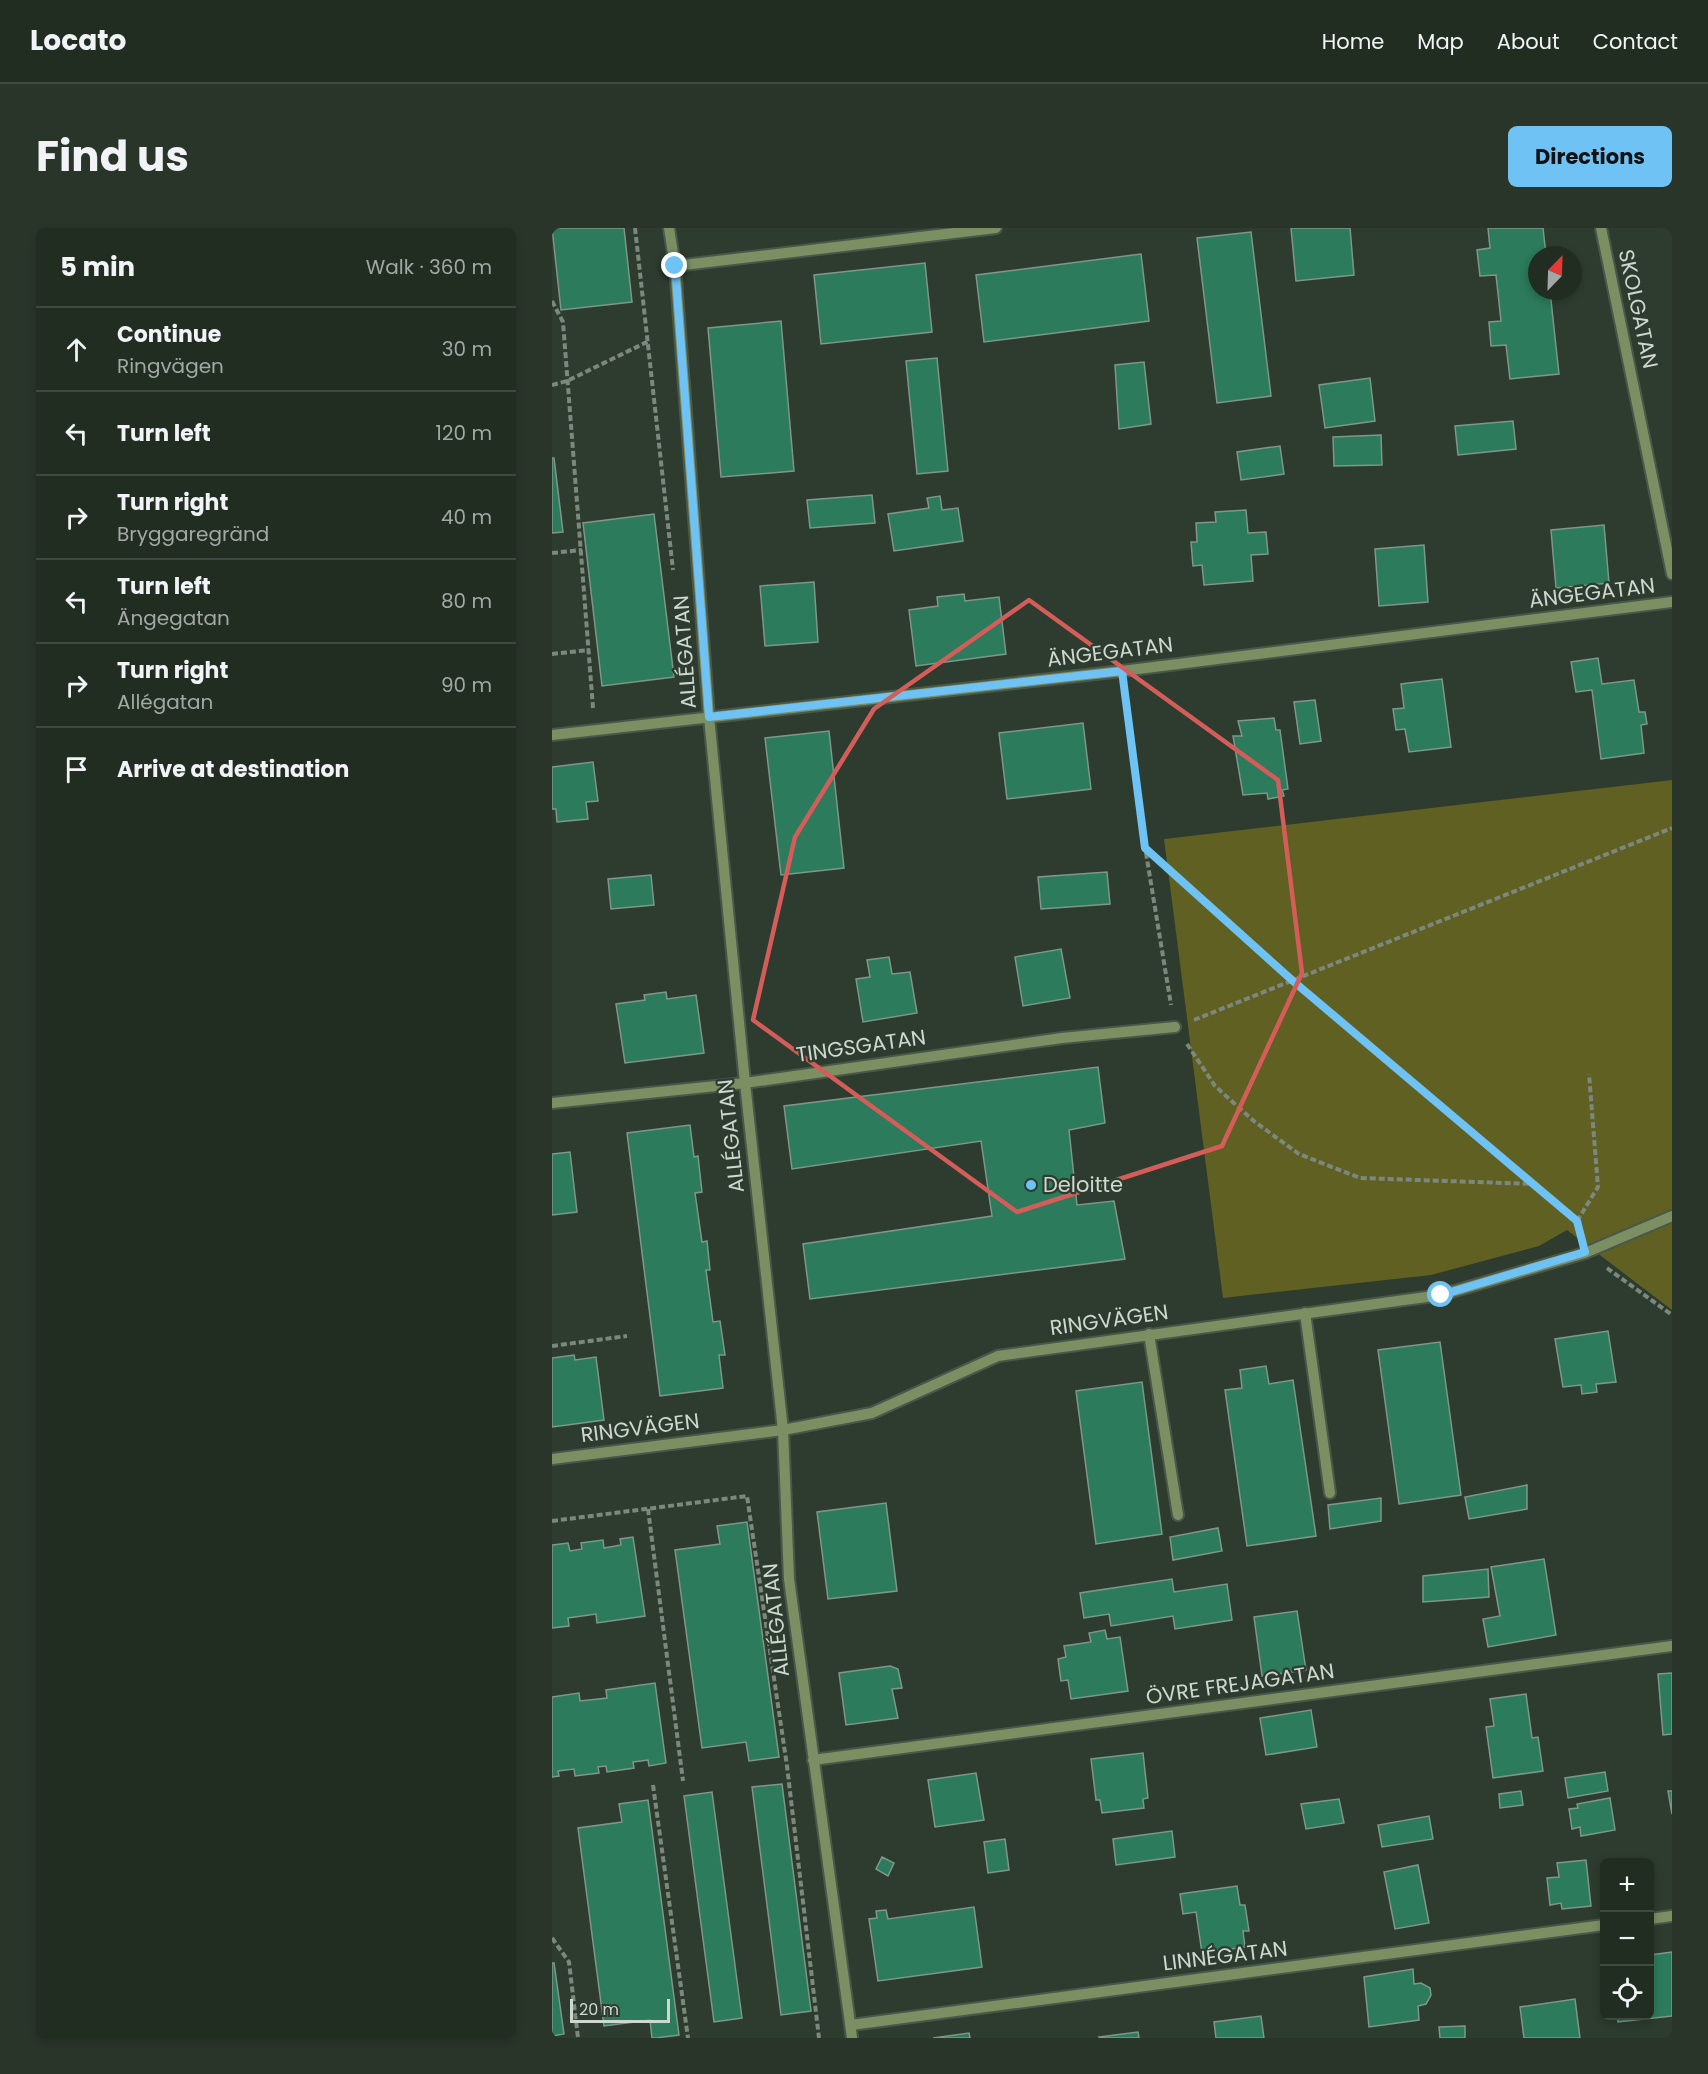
<!DOCTYPE html>
<meta charset="utf-8">
<style>
body{margin:0;font-family:Poppins,sans-serif;background:#2a352a;color:#f1f3f6}
.controls{position:absolute;right:18px;bottom:18px;display:grid;overflow:hidden;border-radius:9px;box-shadow:0 3px 9px #0003}
.controls button{width:54px;height:54px;display:grid;place-items:center;padding:0;border:0;border-bottom:2px solid #3f4940;background:#222d22;color:#f1f3f6;font:30px sans-serif}
.compass{position:absolute;left:976px;top:18px;width:54px;height:54px;border-radius:50%;background:#222d22;box-shadow:0 3px 9px #0003;rotate:23deg}
.scale{position:absolute;left:18px;bottom:15px;width:100px;box-sizing:border-box;padding-left:6px;border:3px solid #cfd8d0;border-top:0;font-size:16px;line-height:21px;white-space:nowrap;color:#cfd8d0;-webkit-text-stroke:4px #2d3c2e;paint-order:stroke}
.stop{position:absolute;width:18px;height:18px;margin:-14px;border:4px solid #6fc2f4;border-radius:50%;background:#fff}
.stop.end{background:#6fc2f4;border-color:#fff;box-shadow:0 2px 6px #0008}
.list{margin:0;padding:0;list-style:none}
h2{display:flex;justify-content:space-between;align-items:center;height:78px;margin:0;padding:0 24px;font-size:26px}
h2 small{font-size:20px;font-weight:400;color:#a2a8a5}
.list li{display:grid;grid-template-columns:39px 1fr auto;gap:18px;align-items:center;box-sizing:border-box;height:84px;padding:0 24px;border-top:2px solid #3f4940}
.list b{display:block;font-size:22px;white-space:nowrap}
.list p{margin:0;font-size:20px;white-space:nowrap;color:#a2a8a5}
.list em{font-size:20px;font-style:normal;color:#a2a8a5}
.icon{flex:none;width:33px;height:33px;fill:none;stroke:currentColor;stroke-width:2;stroke-linecap:round;stroke-linejoin:round}
.map{position:relative;flex:none;width:1120px;height:1810px;overflow:hidden;border-radius:9px}
header{display:flex;align-items:center;gap:36px;box-sizing:border-box;height:84px;padding:0 30px;background:#222d22;border-bottom:2px solid #3f4940}
header strong{font-size:28px}
nav{display:flex;gap:33px;margin-inline-start:auto;font-size:21px}
.intro{display:flex;align-items:center;justify-content:space-between;box-sizing:border-box;height:144px;padding:0 36px}
h1{margin:0;font-size:42px}
.button{padding:15px 27px;border-radius:9px;background:#6fc2f4;color:#111;font-size:21px;font-weight:700}
main{display:flex;gap:36px;padding:0 36px}
aside{flex:1;background:#222d22;border-radius:9px;box-shadow:0 3px 9px #0003}
.map>svg:first-child{display:block}
.green{fill:#5f6021}
.building{fill:#2c7b5d;stroke:#7f968b;stroke-width:1.5}
.lines{fill:none;stroke-linecap:round;stroke-linejoin:round}
.minor-casing{stroke:#4a584b;stroke-width:14}
.path{stroke:#7c887d;stroke-width:4;stroke-dasharray:6 3;stroke-linecap:butt}
.minor{stroke:#7b8f63;stroke-width:10}
.route{stroke:#6fc2f4;stroke-width:8}
.marked{fill:none;stroke:#d45d5a;stroke-width:4.5;stroke-linejoin:round}
.poi-dot{fill:#6fc2f4;stroke:#2d3c2e;stroke-width:2}
.labels{text-anchor:middle;stroke-width:4.5;stroke-linejoin:round;paint-order:stroke}
.street-label{font-size:21px;fill:#cfd8d0;stroke:#2d3c2e}
.poi-label{font-size:21px;fill:#cfd8d0;stroke:#2d3c2e;text-anchor:start}
</style>
<header>
<strong>Locato</strong>
<nav><a>Home</a><a>Map</a><a>About</a><a>Contact</a></nav>
</header>
<div class="intro"><h1>Find us</h1><a class="button">Directions</a></div>
<main>
<aside>
<h2>5 min<small>Walk · 360 m</small></h2>
<ul class="list">
<li><svg class="icon" aria-label="ahead" viewBox="0 0 24 24"><path d="M12 20V5M6 11l6-6 6 6"/></svg><div><b>Continue</b><p>Ringvägen</p></div><em>30 m</em></li>
<li><svg class="icon" aria-label="left" viewBox="0 0 24 24"><path d="M17 20v-9H6M10 6l-5 5 5 5"/></svg><div><b>Turn left</b></div><em>120 m</em></li>
<li><svg class="icon" aria-label="right" viewBox="0 0 24 24"><path d="M7 20v-9h11M14 6l5 5-5 5"/></svg><div><b>Turn right</b><p>Bryggaregränd</p></div><em>40 m</em></li>
<li><svg class="icon" aria-label="left" viewBox="0 0 24 24"><path d="M17 20v-9H6M10 6l-5 5 5 5"/></svg><div><b>Turn left</b><p>Ängegatan</p></div><em>80 m</em></li>
<li><svg class="icon" aria-label="right" viewBox="0 0 24 24"><path d="M7 20v-9h11M14 6l5 5-5 5"/></svg><div><b>Turn right</b><p>Allégatan</p></div><em>90 m</em></li>
<li><svg class="icon" aria-label="arrive" viewBox="0 0 24 24"><path d="M6 21V4h12l-3 4 3 4H6"/></svg><div><b>Arrive at destination</b></div></li>
</ul>
</aside>
<div class="map">
<svg width="1120" height="1810" viewBox="0 0 1120 1810">
<rect width="100%" height="100%" fill="#2d3c2e"/>
<path class="green" d="M1120,552v530l-105,-80 -28,16 -108,29 -208,23 -59,-459z"/>
<path class="building" d="M0,0h72l8,74 -71,8z
M739,0h59l4,47 -58,6z
M936,0h55l3,27h-9v36h13l9,83 -49,5 -4,-34 -15,1 -2,-24 12,-1 -5,-46 -16,1 -3,-26 13,-2z
M699,4l20,164 -54,7 -20,-165z
M589,26l8,67 -165,21 -8,-67z
M373,35l7,69 -111,12 -7,-69z
M229,93l13,150 -73,6 -13,-149z
M385,130l11,113 -31,3 -11,-113z
M592,134l7,62 -32,5 -4,-64z
M818,150l5,43 -50,7 -6,-43z
M961,193l3,28 -58,6 -3,-29z
M829,207l1,30 -48,1 -1,-29z
M728,218l4,28 -43,6 -4,-28z
M0,230h2l9,74 -11,1z
M320,267l3,28 -65,5 -3,-28z
M388,268l2,14 16,-2 5,33 -69,10 -6,-37 41,-6 -2,-10z
M694,282l2,23 18,-1 2,22 -17,1 2,26 -49,4 -2,-20 -9,1 -2,-24h6l-1,-19 20,-1 -1,-10z
M102,286l20,163 -72,9 -19,-163z
M1052,297l5,58 -53,5 -5,-58z
M872,317l4,57 -49,4 -4,-57z
M262,354l4,60 -53,4 -5,-60z
M412,366l1,7 34,-4 7,57 -90,12 -7,-56 29,-4 -1,-9z
M1046,430l4,26 32,-4 5,32h6l2,12 -6,1 3,28 -43,6 -9,-69 -16,2 -5,-30z
M890,451l9,68 -42,5 -4,-23 -9,1 -3,-21 11,-1 -3,-24z
M763,472l6,41 -21,3 -6,-42z
M722,490l2,12h4l8,59 -6,1 2,6 -16,3 -1,-6 -24,2 -10,-59h9l-4,-15z
M531,495l8,66 -84,10 -8,-66z
M277,503l15,137 -63,7 -16,-137z
M41,534l5,39 -12,1 2,17 -31,3 -1,-13h-4v-42z
M555,644l3,32 -69,5 -3,-32z
M99,647l3,30 -43,4 -3,-30z
M509,721l9,49 -47,8 -8,-49z
M337,729l3,17 18,-2 7,41 -54,9 -7,-43 14,-2 -3,-17z
M114,764l1,7 29,-4 8,58 -79,10 -9,-59 29,-4 -1,-5z
M546,839l7,56 -36,7 8,75 37,-4 11,58 -315,40 -7,-55 189,-28 -11,-75 -189,28 -8,-63z
M138,897l4,32 4,-1 4,36 -7,1 7,49 5,-1 3,29h-4l7,52 7,-1 5,34h-6l4,33 -63,8 -33,-263z
M18,924l7,60 -25,3v-61z
M1056,1103l8,51 -20,2 1,8 -15,2 -1,-9 -18,2 -8,-48z
M888,1114l21,153 -62,9 -21,-154z
M22,1127l1,5 21,-3 8,63 -52,7v-69z
M714,1138l3,18 24,-4 23,156 -69,10 -22,-156 17,-2 -2,-18z
M590,1154l20,152 -66,10 -20,-153z
M975,1257v24l-58,10 -4,-22z
M829,1270v23l-51,8 -2,-24z
M334,1275l11,88 -69,8 -11,-87z
M195,1294l32,235 -30,4 -3,-19 -44,6 -27,-198 45,-6 -3,-18z
M666,1300l4,23 -49,9 -3,-23z
M81,1309l12,79 -48,7 -1,-9 -28,4 1,8 -17,2v-83l16,-2 2,8 12,-2 -1,-6 22,-3 1,8 17,-3 -1,-6z
M992,1331l12,76 -68,12 -5,-28 17,-3 -9,-49z
M936,1341l1,28 -66,5v-26z
M620,1351l2,13 53,-8 5,36 -57,9 -2,-13 -62,10 -2,-12 -25,4 -4,-25z
M745,1383l9,59 -44,6 -8,-59z
M553,1402l2,9 13,-2 8,54 -57,8 -3,-19 -7,1 -3,-22 8,-2 -2,-11 27,-4 -2,-9z
M338,1438l8,3 4,19 -10,1 6,29 -52,7 -7,-52z
M1120,1445v61l-9,1 -5,-61z
M103,1455l11,80 -17,3 -1,-6 -15,2 1,6 -27,4 -1,-6 -8,1 1,6 -24,3 -1,-7 -16,2 1,5 -7,1v-80l27,-4 1,8 27,-3 -1,-8z
M974,1466l6,44 6,-1 5,34 -50,7 -7,-51 8,-1 -4,-27z
M759,1482l6,37 -51,8 -6,-37z
M591,1525l5,45 -5,1 1,9 -42,5 -2,-13h-4l-5,-41z
M1053,1544l3,19 -40,7 -3,-20z
M424,1545l8,47 -49,7 -7,-47z
M230,1556l29,227 -30,4 -29,-228z
M969,1563l2,14 -23,3 -1,-14z
M1116,1563h4v23z
M160,1564l30,226 -28,4 -30,-226z
M1058,1570l5,32 -34,6 -1,-9 -8,2 -3,-20 9,-1 -1,-4z
M787,1571l5,24 -38,6 -5,-25z
M96,1572l31,235 -23,3h-4l-2,-18 -46,6 -26,-198 44,-6 -3,-18z
M877,1588l4,23 -51,8 -4,-22z
M620,1603l3,26 -59,8 -3,-26z
M453,1611l4,31 -21,3 -4,-31z
M330,1629l12,6 -6,13 -12,-7z
M1034,1632l5,46 -29,3 -1,-6 -11,2 -3,-27 12,-1 -2,-14z
M866,1637l11,58 -34,6 -11,-57z
M685,1658l3,19h5l4,26h-6l2,16 -43,6 -6,-41 -13,2 -3,-20z
M422,1679l8,60 -104,14 -9,-62 8,-1 -1,-7 10,-1 2,9z
M1120,1724v64l-54,6 -1,-6h33v-61z
M0,1735h2l10,71 -12,2v2z
M861,1741l1,15 7,-1 9,5 1,7 -5,9 -8,2 1,14 -50,7 -5,-50z
M1023,1771l5,39h-56l-4,-31z
M709,1788l3,22h-48l-2,-16z
M913,1798v12h-25l-1,-11z
M586,1804l1,6h-39l-1,-1z
M417,1805l1,5h-37z"/>
<g class="lines">
<g class="minor-casing">
<path id="minor" d="M117,0l6,38 34,451 36,366 38,347 6,149 63,459
M1049,0l71,346
M123,38l321,-38
M0,507l570,-64 550,-69
M0,875l193,-20 317,-45 113,-11
M753,1085l25,180
M597,1106l29,181
M0,1231l231,-29 89,-17 126,-57 443,-61 144,-42 87,-37
M261,1532l859,-114
M1098,1691l22,-3
M299,1797l753,-100"/>
</g>
<path class="path" d="M83,0l38,342
M0,73l11,21 30,386
M0,157l15,-4 82,-40
M0,325l30,-3
M0,426l37,-4
M573,464l20,155 26,158
M594,620l147,133 284,240 3,10
M642,792l478,-192
M635,816l28,42 40,36 44,32 61,24 174,6
M1025,993l21,-34 -9,-113
M1055,1040l65,47
M0,1118l75,-10
M96,1281l35,272
M0,1293l195,-25 40,270 32,272
M101,1557l35,253
M0,1710l17,24 9,76"/>
<use href="#minor" class="minor"/>
</g>
<g class="lines">
<path class="route" d="M123,38l34,451 413,-46 23,177 148,133 284,240 8,31 -144,43"/>
</g>
<path class="marked" d="M477,372l249,180 24,193 -80,173 -205,66 -264,-192 42,-183 79,-128z"/>
<circle class="poi-dot" cx="479" cy="957" r="6"/>
<g class="labels">
<g class="street-label">
<text transform="translate(1086 81) rotate(78)" y="7">SKOLGATAN</text>
<text transform="translate(1040 365) rotate(-7)" y="7">ÄNGEGATAN</text>
<text transform="translate(133 424) rotate(-94)" y="7">ALLÉGATAN</text>
<text transform="translate(558 424) rotate(-7)" y="7">ÄNGEGATAN</text>
<text transform="translate(309 818) rotate(-8)" y="7">TINGSGATAN</text>
<text transform="translate(179 908) rotate(-96)" y="7">ALLÉGATAN</text>
<text transform="translate(557 1092) rotate(-8)" y="7">RINGVÄGEN</text>
<text transform="translate(88 1200) rotate(-7)" y="7">RINGVÄGEN</text>
<text transform="translate(224 1392) rotate(-96)" y="7">ALLÉGATAN</text>
<text transform="translate(688 1456) rotate(-8)" y="7">ÖVRE FREJAGATAN</text>
<text transform="translate(673 1728) rotate(-7)" y="7">LINNÉGATAN</text>
</g>
<g class="poi-label">
<text x="491" y="964">Deloitte</text>
</g>
</g>
</svg>
<div class="controls">
<button>+</button>
<button>−</button>
<button><svg class="icon" aria-label="locate" viewBox="0 0 24 24"><circle cx="12" cy="12" r="6"/><path d="M12 2v4M12 18v4M2 12h4M18 12h4"/></svg></button>
</div>
<svg class="compass" viewBox="-18 -18 36 36"><path d="M0-13l5 13h-10z" fill="#e53935"/><path d="M0 13l5-13h-10z" fill="#a2a8a5"/></svg>
<div class="scale">20 m</div>
<div class="stop" style="left:889px;top:1067px"></div>
<div class="stop end" style="left:123px;top:38px"></div>
</div>
</main>
